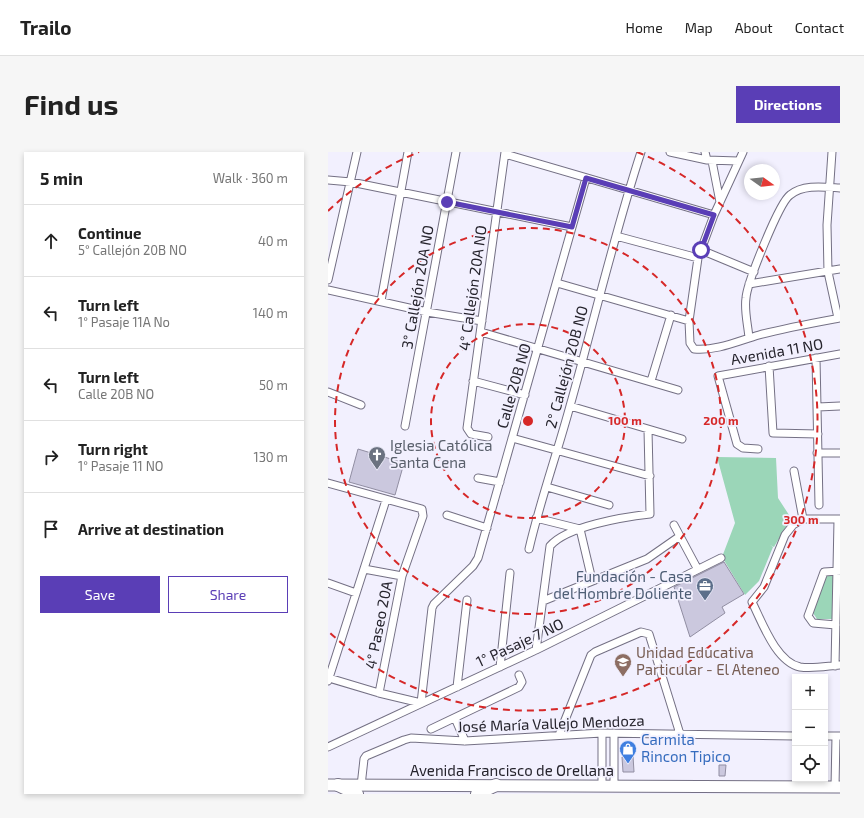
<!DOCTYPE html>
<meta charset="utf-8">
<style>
body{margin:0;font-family:"Exo 2",sans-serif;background:#f6f6f6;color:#222}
.controls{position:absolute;right:12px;bottom:12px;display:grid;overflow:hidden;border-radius:0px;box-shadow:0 2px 6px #0003}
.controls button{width:36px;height:36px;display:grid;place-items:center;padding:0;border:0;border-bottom:1px solid #e0e0e0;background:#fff;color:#222;font:20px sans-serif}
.compass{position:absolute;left:416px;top:12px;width:36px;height:36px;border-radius:50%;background:#fff;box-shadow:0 2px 6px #0003;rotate:105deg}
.stop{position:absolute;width:12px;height:12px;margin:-9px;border:3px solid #5a3eb6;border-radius:50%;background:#fff}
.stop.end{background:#5a3eb6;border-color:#fff;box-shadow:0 1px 4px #0008}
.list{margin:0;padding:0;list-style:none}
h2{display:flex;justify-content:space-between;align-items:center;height:52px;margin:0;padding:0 16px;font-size:17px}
h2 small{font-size:13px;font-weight:400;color:#767676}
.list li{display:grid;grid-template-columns:26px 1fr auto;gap:12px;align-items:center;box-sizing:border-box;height:72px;padding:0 16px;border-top:1px solid #e0e0e0}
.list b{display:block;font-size:15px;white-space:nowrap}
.list p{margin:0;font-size:13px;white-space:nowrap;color:#767676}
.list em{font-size:13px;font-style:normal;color:#767676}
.actions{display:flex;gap:8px;padding:12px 16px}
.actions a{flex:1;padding:9px 0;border:1px solid #5a3eb6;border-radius:0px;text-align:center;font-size:14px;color:#5a3eb6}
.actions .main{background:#5a3eb6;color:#fff}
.icon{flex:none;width:22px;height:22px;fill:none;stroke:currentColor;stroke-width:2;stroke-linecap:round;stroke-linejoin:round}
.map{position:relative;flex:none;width:512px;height:642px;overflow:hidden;border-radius:0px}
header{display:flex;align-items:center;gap:24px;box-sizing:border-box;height:56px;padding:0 20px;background:#fff;border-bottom:1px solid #e0e0e0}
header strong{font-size:19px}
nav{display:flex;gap:22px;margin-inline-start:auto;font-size:14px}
.intro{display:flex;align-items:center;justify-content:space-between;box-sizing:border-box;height:96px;padding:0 24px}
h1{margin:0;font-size:28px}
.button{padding:10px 18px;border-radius:0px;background:#5a3eb6;color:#fff;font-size:14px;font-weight:700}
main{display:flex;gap:24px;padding:0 24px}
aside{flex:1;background:#fff;border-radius:0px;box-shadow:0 2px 6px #0003}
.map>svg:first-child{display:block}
.green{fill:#9bd6b8}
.building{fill:#cbc8de;stroke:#918ea2}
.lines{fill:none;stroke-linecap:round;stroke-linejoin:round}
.minor-casing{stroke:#747084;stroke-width:9}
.primary-casing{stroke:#747084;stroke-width:13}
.trunk-casing{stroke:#747084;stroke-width:14}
.minor{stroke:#fff;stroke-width:7}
.primary{stroke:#fff;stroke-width:11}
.trunk{stroke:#fff;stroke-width:12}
.route{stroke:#5a3eb6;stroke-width:5}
.ring{fill:none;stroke:#d62828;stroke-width:2;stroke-dasharray:7 5}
.labels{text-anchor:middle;stroke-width:3.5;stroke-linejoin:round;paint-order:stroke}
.street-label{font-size:15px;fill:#26242d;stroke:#f2f0fe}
.worship-label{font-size:15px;fill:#5b616d;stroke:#f2f0fe;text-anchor:start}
.service-label{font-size:15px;fill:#4e5e75;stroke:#f2f0fe;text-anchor:end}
.education-label{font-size:15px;fill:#785e54;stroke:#f2f0fe;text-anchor:start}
.shop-label{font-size:15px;fill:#366cbe;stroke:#f2f0fe;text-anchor:start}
.centre{fill:#d62828;stroke:#f2f0fe;stroke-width:2}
.ring-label{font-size:12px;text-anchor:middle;font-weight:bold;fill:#d62828;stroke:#f2f0fe;stroke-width:3.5;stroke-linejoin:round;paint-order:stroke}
</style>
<header>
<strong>Trailo</strong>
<nav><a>Home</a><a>Map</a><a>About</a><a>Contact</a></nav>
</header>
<div class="intro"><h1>Find us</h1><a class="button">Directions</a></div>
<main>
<aside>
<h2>5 min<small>Walk · 360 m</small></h2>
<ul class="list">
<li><svg class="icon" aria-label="ahead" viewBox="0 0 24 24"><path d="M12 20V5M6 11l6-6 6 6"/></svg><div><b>Continue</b><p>5° Callejón 20B NO</p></div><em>40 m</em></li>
<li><svg class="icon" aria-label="left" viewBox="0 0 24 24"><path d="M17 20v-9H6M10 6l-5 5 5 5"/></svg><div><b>Turn left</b><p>1° Pasaje 11A No</p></div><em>140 m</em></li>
<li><svg class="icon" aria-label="left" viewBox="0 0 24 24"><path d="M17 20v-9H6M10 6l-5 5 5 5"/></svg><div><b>Turn left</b><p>Calle 20B NO</p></div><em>50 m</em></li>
<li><svg class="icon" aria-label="right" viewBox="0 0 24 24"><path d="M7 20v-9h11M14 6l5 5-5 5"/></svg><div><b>Turn right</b><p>1° Pasaje 11 NO</p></div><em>130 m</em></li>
<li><svg class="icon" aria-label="arrive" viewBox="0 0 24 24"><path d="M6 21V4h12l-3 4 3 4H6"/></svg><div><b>Arrive at destination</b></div></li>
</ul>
<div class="actions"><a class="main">Save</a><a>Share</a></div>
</aside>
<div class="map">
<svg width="512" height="642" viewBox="0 0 512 642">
<rect width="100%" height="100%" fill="#f2f0fe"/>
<path class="green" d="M389,305l59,1 2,40 13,20 -17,29 -4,-2 3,2 -14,34 -14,14 -23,-38 13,-34z
M507,422v45h-18l-4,-6 14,-38z"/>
<path class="building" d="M30,297l46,14 -9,32 -46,-13z
M396,410l20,32 -22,13 3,6 -35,24 -16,-50z
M305,604l1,16h-11l-1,-15z
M391,613h7l-1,11h-6z"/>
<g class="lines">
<g class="minor-casing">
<path id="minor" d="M342,0l37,8 31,1
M377,0l2,8
M415,0l-29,63 -16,43 -9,63 1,22 4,6c23,2 44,-8 65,-14 26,-7 54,-12 81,-17
M504,0l-5,73 1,47 10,46
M177,2l209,61
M384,9l8,41
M0,28l23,2 221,45
M288,84l82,22
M373,98l53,22
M0,128l29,-128
M229,131l132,38
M421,132l91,-15
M0,138l99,22 55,9
M53,149l27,-149
M153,180l197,58
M421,186c-1,-13 -5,-27 -3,-40 1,-15 33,-95 44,-103 13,-11 34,-8 50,-7
M488,206l3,147
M441,214l4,67 45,1
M145,229l52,14
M323,229l20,-66
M0,240l33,13
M242,254l112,33
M490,255l22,-1
M77,274l51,-274
M160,285l-17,-3 -4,-6 38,-276
M184,286l138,38
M430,297l-15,-1 -6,-4 -19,-68 122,-22
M489,301h23
M466,319l9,48
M150,326l22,4
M0,331l94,26 1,7 -21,60
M219,335l62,18
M119,363l40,13
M208,366l44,11 12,51
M512,367h-37l-10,6 -8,10 -21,52 -12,15c10,20 24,60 48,65 13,2 27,-1 40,-2
M346,373l23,43
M201,397c11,-48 28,-95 41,-143 24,-85 44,-171 71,-254
M36,417l38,7 -23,117
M0,431l28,10
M215,449l104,-42 33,-23
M508,473l-23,-2 -5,-7 16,-44 16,-1
M208,498l14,-104c17,-20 74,-29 100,-32l-2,-84
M507,514l3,-146
M172,515l10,-94
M1,526l50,15 42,10 11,-95 2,-4 39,-38 5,-8 108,-380
M0,529l58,-181
M129,535l10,-87
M127,566l10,23
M103,577l88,-42 3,-5 -3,-7
M274,581v53
M231,583l32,-80 4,-3 46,-20 8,2 31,100
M497,584h15
M0,595l208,-97 185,-92
M33,634l3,-27 2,-3 38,-16 7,-2 54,3 137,-8 193,3
M286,634v-53
M507,635l1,-51"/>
</g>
<g class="primary-casing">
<path id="primary" d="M0,633l512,2"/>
</g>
<g class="trunk-casing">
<path id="trunk" d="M10,633l19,9
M149,642l19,-9"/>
</g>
<use href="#minor" class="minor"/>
<use href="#primary" class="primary"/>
<use href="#trunk" class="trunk"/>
</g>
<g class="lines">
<path class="route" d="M119,50l125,25 14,-49 128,37 -13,35"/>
</g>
<g class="ring">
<circle cx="200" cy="269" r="97"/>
<circle cx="200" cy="269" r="193"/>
<path d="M0 59A290 290 0 0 1 91 0M309 0A290 290 0 1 1 0 479"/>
</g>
<defs>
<g id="church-pin" transform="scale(0.9)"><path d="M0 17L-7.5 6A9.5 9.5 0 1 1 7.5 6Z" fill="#6b7280" stroke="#f2f0fe"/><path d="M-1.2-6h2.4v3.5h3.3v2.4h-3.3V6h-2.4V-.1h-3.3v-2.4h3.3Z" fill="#fff"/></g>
<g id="office-pin" transform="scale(0.9)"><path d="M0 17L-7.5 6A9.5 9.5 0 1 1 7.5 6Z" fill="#5c6f8a" stroke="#f2f0fe"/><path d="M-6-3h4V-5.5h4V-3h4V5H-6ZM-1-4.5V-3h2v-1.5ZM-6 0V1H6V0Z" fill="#fff"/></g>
<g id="school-pin" transform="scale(0.9)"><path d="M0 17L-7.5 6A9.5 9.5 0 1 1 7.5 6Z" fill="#8d6e63" stroke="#f2f0fe"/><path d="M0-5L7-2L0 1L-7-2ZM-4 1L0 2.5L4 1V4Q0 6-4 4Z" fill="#fff"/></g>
<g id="shop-pin" transform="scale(0.9)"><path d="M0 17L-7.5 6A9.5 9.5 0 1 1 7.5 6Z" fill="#3f7fe0" stroke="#f2f0fe"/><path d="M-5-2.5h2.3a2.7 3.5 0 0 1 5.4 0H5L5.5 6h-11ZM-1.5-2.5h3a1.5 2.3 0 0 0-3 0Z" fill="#fff"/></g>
</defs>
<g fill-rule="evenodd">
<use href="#church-pin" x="49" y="303"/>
<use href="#office-pin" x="377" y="434"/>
<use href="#school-pin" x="295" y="510"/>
<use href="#shop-pin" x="300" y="597"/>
</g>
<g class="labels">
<g class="street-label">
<text transform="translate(90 135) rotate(-80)" y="5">3° Callejón 20A NO</text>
<text transform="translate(145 136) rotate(-82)" y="5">4° Callejón 20A NO</text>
<text transform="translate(449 200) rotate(-10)" y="5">Avenida 11 NO</text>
<text transform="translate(239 215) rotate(-75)" y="5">2° Callejón 20B NO</text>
<text transform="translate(186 234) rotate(-74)" y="5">Calle 20B NO</text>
<text transform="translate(51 473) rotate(-79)" y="5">4° Paseo 20A</text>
<text transform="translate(192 491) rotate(-25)" y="5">1° Pasaje 7 NO</text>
<text transform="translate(223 572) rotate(-2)" y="5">José María Vallejo Mendoza</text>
<text x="184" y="624">Avenida Francisco de Orellana</text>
</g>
<g class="worship-label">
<text x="62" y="299">Iglesia Católica<tspan x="62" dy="17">Santa Cena</tspan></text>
</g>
<g class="service-label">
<text x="364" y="430">Fundación - Casa<tspan x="364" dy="17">del Hombre Doliente</tspan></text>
</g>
<g class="education-label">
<text x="308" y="506">Unidad Educativa<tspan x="308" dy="17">Particular - El Ateneo</tspan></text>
</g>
<g class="shop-label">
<text x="313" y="593">Carmita<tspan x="313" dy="17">Rincon Tipico</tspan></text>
</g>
</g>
<circle cx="200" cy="269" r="6" class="centre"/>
<g class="ring-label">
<text x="297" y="273">100 m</text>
<text x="393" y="273">200 m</text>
<text x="473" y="372">300 m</text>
</g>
</svg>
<div class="controls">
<button>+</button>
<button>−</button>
<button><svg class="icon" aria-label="locate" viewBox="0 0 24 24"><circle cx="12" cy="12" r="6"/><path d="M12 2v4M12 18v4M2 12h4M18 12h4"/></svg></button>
</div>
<svg class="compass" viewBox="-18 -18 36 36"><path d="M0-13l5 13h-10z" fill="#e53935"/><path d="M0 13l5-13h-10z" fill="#767676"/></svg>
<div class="stop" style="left:373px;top:98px"></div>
<div class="stop end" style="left:119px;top:50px"></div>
</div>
</main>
